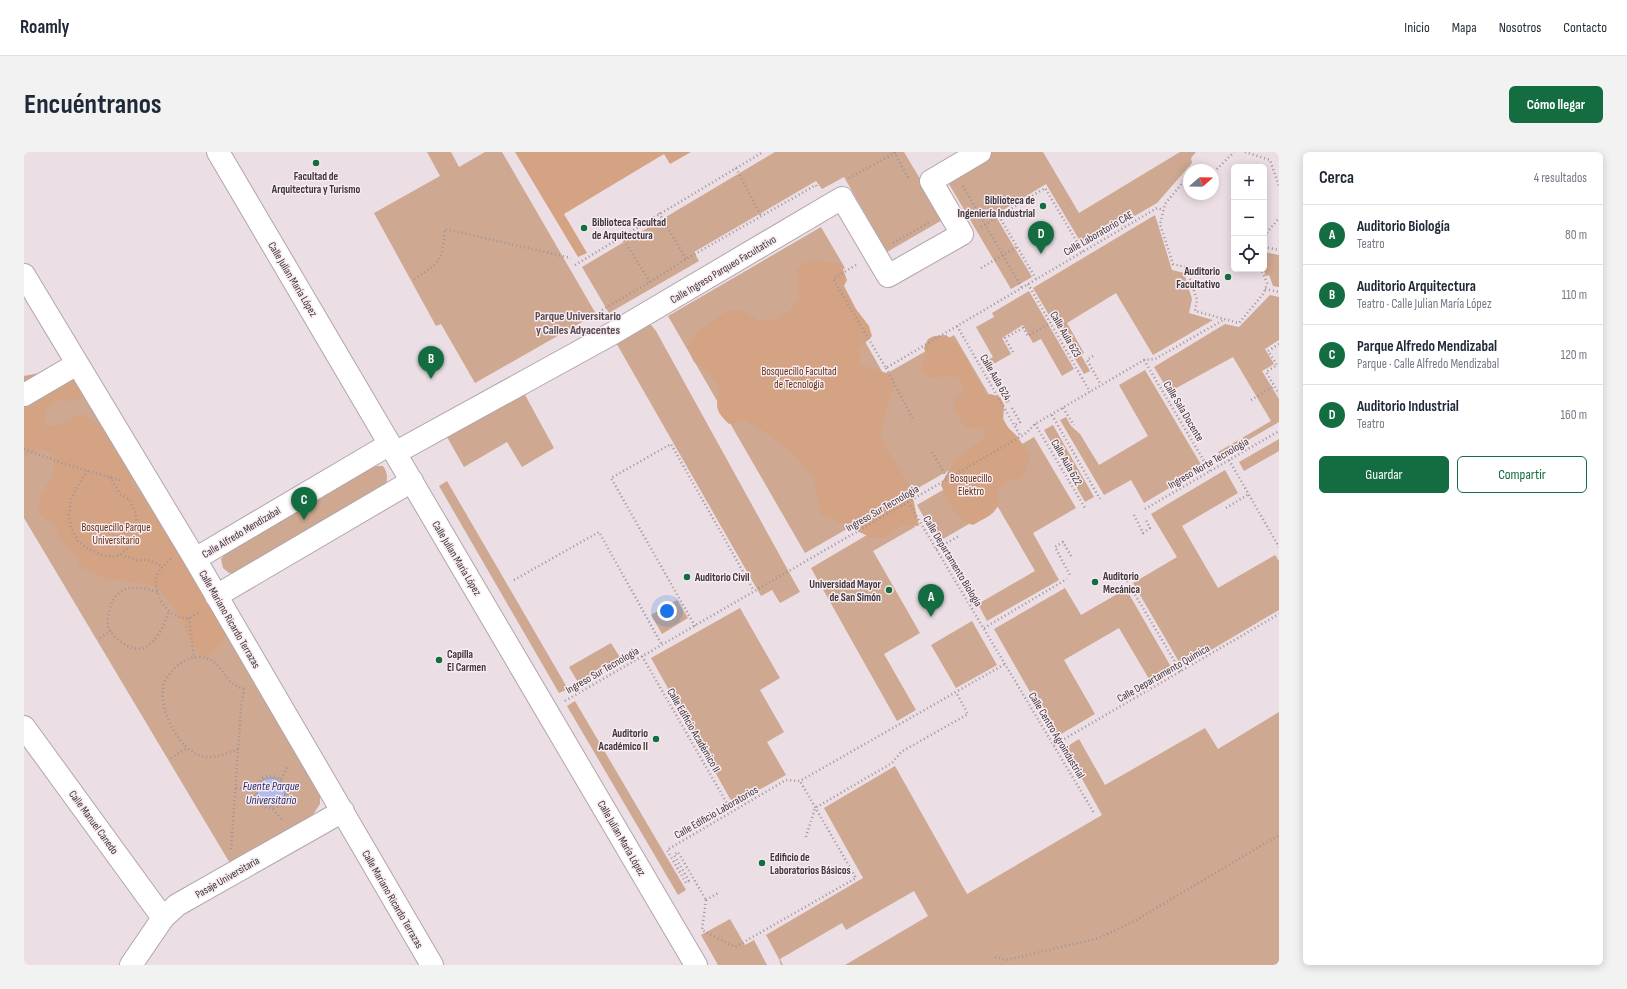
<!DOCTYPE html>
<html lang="es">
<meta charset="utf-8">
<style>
body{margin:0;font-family:"Sofia Sans Condensed",sans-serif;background:#f2f2f3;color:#1f2937}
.controls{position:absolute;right:12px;top:12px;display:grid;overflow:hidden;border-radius:6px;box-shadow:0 2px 10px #0003}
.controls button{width:36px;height:36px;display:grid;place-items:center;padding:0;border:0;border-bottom:1px solid #e0e1e3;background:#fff;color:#1f2937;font:20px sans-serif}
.compass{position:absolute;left:1159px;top:12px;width:36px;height:36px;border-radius:50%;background:#fff;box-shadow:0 2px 10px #0003;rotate:70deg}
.you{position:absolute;left:643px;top:459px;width:14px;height:14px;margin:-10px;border:3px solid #fff;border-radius:50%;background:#1a73e8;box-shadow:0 0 0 6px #1a73e833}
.badge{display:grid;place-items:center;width:26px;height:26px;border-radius:50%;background:#136d40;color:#fff;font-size:13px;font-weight:700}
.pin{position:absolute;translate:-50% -33px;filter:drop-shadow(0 1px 2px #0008)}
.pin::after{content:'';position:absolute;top:21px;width:14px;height:12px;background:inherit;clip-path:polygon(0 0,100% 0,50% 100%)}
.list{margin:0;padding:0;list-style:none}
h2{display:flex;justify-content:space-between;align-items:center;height:52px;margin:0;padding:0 16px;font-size:17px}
h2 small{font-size:13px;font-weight:400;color:#747a83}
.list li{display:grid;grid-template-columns:26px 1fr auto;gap:12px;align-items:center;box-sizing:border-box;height:60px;padding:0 16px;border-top:1px solid #e0e1e3}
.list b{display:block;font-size:15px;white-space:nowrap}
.list p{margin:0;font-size:13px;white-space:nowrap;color:#747a83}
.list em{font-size:13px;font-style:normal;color:#747a83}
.actions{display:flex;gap:8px;padding:12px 16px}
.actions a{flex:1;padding:9px 0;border:1px solid #136d40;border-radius:6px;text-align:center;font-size:14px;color:#136d40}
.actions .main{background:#136d40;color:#fff}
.icon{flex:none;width:22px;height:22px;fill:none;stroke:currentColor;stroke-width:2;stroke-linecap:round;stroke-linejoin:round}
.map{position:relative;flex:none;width:1255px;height:813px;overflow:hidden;border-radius:6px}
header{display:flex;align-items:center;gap:24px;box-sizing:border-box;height:56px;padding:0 20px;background:#fff;border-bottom:1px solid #e0e1e3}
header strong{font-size:19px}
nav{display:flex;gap:22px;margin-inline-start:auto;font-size:14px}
.intro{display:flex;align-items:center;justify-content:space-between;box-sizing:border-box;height:96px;padding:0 24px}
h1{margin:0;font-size:28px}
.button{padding:10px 18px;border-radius:6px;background:#136d40;color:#fff;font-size:14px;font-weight:700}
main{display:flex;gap:24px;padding:0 24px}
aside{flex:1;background:#fff;border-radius:6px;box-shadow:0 2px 10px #0003}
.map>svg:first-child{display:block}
.green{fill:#cea890}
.forest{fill:#d3a384}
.water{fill:#b3bcee;stroke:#8f94b8}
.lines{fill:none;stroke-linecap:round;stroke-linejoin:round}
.minor-casing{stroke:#b1a5ab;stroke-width:24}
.path{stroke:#9e9499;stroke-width:2.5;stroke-dasharray:1 3;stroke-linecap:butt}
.minor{stroke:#fff;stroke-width:22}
.poi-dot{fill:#136d40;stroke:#f8ebf1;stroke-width:1.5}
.labels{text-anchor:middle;stroke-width:3;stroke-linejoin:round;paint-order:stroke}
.poi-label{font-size:11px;font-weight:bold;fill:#3c373a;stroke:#f8ebf1;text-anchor:start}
.street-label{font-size:11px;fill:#3c373a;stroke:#f8ebf1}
.park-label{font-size:11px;fill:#633413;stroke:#f8ebf1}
.neighbourhood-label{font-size:12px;font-weight:bold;fill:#554a4f;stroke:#f8ebf1}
.water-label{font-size:12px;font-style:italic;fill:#272a65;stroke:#f8ebf1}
</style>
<header>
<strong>Roamly</strong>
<nav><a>Inicio</a><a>Mapa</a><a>Nosotros</a><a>Contacto</a></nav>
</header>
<div class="intro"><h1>Encuéntranos</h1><a class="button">Cómo llegar</a></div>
<main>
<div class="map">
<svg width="1255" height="813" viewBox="0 0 1255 813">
<rect width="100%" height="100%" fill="#ebdee4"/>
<path class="green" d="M403,0h24l8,15 26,-15h17l94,162 -121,69 -34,-59 -5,2 -62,-113 66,-37z
M751,0h129l40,67 -57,33 -43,-75 -22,12 -6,-8 -122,71 5,9 -90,52 -27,-46z
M967,0h52l36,61 101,-61h16l-5,6 1,5 -35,40 -74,43 -37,-62 -51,31 37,62 -21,12 -65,-110z
M1131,63l17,55 12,3 8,26 -3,14 24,7 -60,35 -37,-62 -49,30 17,30 -3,2 9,16 -6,3 -51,-86z
M797,75l24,41 -16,10 55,97 70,-40 58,99 -207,119 -137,-237z
M1240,100l15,3v32l-6,-1 -4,-11 -3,1 -3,-7z
M1005,139l45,78 -12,7 -21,-37 -8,4 -10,-18 -21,13 9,16 -21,12 20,35 -4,2 -23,-40 10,-6 -17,-30 18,-10 -2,-4z
M1246,143l9,2v43l-14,9 9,15 -12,7 17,28v23l-58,34 -3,-4 53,-31 -38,-64 -64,35 -15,-25 71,-43 14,3z
M620,173h7l5,6 144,261 -20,11 -8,-13 -11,6 -146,-255z
M1121,218l58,98 -59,35 -13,-23 -27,15 -44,-75 6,-3 5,9 9,8 19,31 49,-29 -29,-51z
M59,236l233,399 4,8v9l-10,15 -79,46 -207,-347v-112z
M500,241l30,55 -32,19 -15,-25 -43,25 -17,-30z
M1029,273l41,72 -9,5 -41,-72z
M1010,285l42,71 -43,25 26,47 -72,41 -9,-17 57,-33 -37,-64 -60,35 -21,-37z
M1255,287v12l-35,20 -5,-9z
M351,314h8c4,6 5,10 3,18l-149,89h-8l-6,-5 -2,-9 5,-6z
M1201,318l13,23 -56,33 36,62 57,-33 4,6v49l-97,57 -49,-84 44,-26 -26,-43z
M423,329l121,208 -9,4 -120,-207z
M882,360l9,15 -42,24 47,82 -36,21 32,56 -19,11 -86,-153z
M1041,436l16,27 45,-26 48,83 -22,12 -33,-56 -55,32 31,54 -39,23 -10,-18 3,-2 -15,-27 -4,2 -36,-63z
M653,448l11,18 -26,16 -11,-19z
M716,456l40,70 -20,12 24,42 -17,10 19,33 -53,29 -82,-146z
M948,469l25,44 -41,23 -25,-43z
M587,491l10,16 -42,25 -10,-17z
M551,549l111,189 -8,5 -111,-189z
M1255,560v253h-434l83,-49 -14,-25 -68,39 -4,-7 -62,36 3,6h-2l-2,-6 -13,-24 97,-57 -39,-70 71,-42 72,128 135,-79 -37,-67 14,-9 26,46 100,-57 13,21z
M706,767l15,26 9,-5 13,25h-49l-17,-30z"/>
<path class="forest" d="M491,0h176l-21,12 -6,-10 -100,60 23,39 -9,4z
M790,108l27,4 6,16 -3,6 12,23 13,17 3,10 -12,12v16l32,11 3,10 -6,13 -9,35 7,16 24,40 8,37 -16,-1 -18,12 -13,1 -51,-24 -8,-37 -22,-25 -30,-23 -17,-9 -15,4c-15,-14 -13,-17 -9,-36l-11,-15 -15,-11 -7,-15 8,-14 32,-22 13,-1 18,10h16l15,-8 10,-13v-19l-3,-9 6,-8z
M922,183l13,10 27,50 5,-1 9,3 4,8 -1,18 13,12 14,20 -4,15 -6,9c-12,1 -17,4 -23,14 5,20 -9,23 -24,32 -20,-6 -24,-23 -32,-40 12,-25 21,-33 45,-47l-2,-7 -6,-3h-13l-11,-21 -1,-7 11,-10 -5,-11c-4,-1 -9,-3 -13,-3 -13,1 -18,7 -25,-7l5,-15 -2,-6 4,-9 6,-3z
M21,220h28l14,22c-9,9 -18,7 -30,6l-10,7 -3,13 4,7c14,-1 22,-8 34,-13 15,9 42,27 48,44 3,8 1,20 1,28l33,29 62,117c-6,13 -9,25 -26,23l-13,-19 -7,-20 -21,-26 -11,-6 -44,-6 -24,-11 -6,-13 -13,-13 -7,-17 -14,-9c-5,-25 9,-25 14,-45 1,-4 0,-9 0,-13 -12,-11 -17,-7 -30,1v-82z"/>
<path class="water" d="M233 640a14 14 0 1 1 28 0a14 14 0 1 1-28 0Z"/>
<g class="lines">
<g class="minor-casing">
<path id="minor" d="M194,0l478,813
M0,123l171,284 237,406
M0,243l53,-31
M371,301l220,-121 227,-134 46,78 74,-42 -31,-53 49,-29
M171,407l195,-115
M192,444l196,-115
M0,575l139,191
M107,813l32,-47 14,-13 166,-94"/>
</g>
<path class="path" d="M870,0l15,27
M1221,0l25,8 9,26
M712,16l25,48
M1190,20l20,-20
M1165,23l-24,29 -5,20 13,40 16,4 -1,5 9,27 -2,11 44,12 25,-30 3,-10 -6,-14
M825,26l48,-26
M939,34l59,102
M635,61l27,46
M975,64l37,63
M957,75l64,-39 38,64
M1240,84l15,-18
M598,85l28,45
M869,91l37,-21
M1240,95l15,3
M551,113l188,-113
M832,113l-23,14 53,89 271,-160 6,2
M957,116l36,-21
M390,127c27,-17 28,-18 31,-50l126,29
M1004,132l62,108
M1241,137l14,3
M578,158l48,-28 36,-23 130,-74 1,3
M933,174l64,111
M1255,192l-11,7 9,14 -11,7 13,22
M989,200l-8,-14 18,-10 5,8 22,-13
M1069,204l-6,4 14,25
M1120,208l66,111
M862,216l27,51
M1227,248l23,-14
M988,256l8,14 -5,3
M1039,256l11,17
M1028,263l48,84
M1011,272l50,84
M0,297l38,14 60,18
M908,300l16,27
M1205,308l50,87
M64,319l-11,16 -6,13 -2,15 2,13 7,13 10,8 14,6 10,2 8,-2 11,-10 6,-16 -1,-15 -6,-14 -10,-6 -10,-17
M884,350l186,311
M1202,356l23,-14
M1121,357l134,-78
M1110,363l9,18 7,-5 -5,-10
M912,397l23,-13
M97,403l16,5h11l14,6
M1047,404l-8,-14 -8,5 16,30
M147,407c-6,5 -11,9 -14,17 -5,16 11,44 30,42 5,-1 10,-5 14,-7
M490,428l85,-48 63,113
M1103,429l54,91
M133,440c-23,-8 -42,-7 -48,20 -1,4 -2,11 -1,15 3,7 9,12 15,16 25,19 40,-13 46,-32
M165,466l5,40
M671,474l-84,-148 60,-34 83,147
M960,476l83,-49
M76,486l11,-7
M618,504l90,156
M541,549l460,-267 10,-10 109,-64 11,-1 70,-40
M1030,593l225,-131
M214,597c-10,4 -22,9 -32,8 -27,-3 -51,-52 -41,-76 4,-7 10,-14 16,-18 6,-3 10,-6 17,-6 27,0 22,28 48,32
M147,606l16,-10
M231 640a16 16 0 1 1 32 0a16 16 0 1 1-32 0Z
M257,627l8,-14
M212,636l19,2
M249,657l10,12
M782,685l9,-29 77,-45 9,-11 67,-38 -12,-22
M207,697l10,-141 3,-20
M665,729l-3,2 -19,-33 119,-70 14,1 205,-117
M665,729l-15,-26 4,-3 28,48
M682,748l-4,30 33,17 121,-69 -56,-97
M682,748l14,-8
M971,805l11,3 93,-22 39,-19 141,-84"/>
<use href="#minor" class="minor"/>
</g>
<g class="poi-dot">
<circle cx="292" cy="11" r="4"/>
<circle cx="1019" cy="54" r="4"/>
<circle cx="560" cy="76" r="4"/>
<circle cx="1204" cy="125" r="4"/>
<circle cx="663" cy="425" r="4"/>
<circle cx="1071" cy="430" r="4"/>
<circle cx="865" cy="438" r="4"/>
<circle cx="415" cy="508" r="4"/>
<circle cx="632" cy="587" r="4"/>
<circle cx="738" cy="711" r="4"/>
</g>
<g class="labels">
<g class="poi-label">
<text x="292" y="28" text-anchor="middle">Facultad de<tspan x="292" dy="13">Arquitectura y Turismo</tspan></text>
<text x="1011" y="52" text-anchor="end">Biblioteca de<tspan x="1011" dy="13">Ingeniería Industrial</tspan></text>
<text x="568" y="74">Biblioteca Facultad<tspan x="568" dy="13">de Arquitectura</tspan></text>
<text x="1196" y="123" text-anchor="end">Auditorio<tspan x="1196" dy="13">Facultativo</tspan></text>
<text x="1079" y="428">Auditorio<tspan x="1079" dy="13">Mecánica</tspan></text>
<text x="671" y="429">Auditorio Civil</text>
<text x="857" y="436" text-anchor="end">Universidad Mayor<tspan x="857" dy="13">de San Simón</tspan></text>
<text x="423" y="506">Capilla<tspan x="423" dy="13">El Carmen</tspan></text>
<text x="624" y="585" text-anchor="end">Auditorio<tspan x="624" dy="13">Académico II</tspan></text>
<text x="746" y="709">Edificio de<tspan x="746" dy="13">Laboratorios Básicos</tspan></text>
</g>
<g class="street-label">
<text transform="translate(1074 81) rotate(-30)" y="4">Calle Laboratorio CAE</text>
<text transform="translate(699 117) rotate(-31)" y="4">Calle Ingreso Parqueo Facultativo</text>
<text transform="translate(269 127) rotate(59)" y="4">Calle Julian María López</text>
<text transform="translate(1042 182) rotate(60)" y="4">Calle Aula 623</text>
<text transform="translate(972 225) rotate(60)" y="4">Calle Aula 624</text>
<text transform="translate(1160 259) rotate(59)" y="4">Calle Sala Docente</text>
<text transform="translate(1043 310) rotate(60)" y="4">Calle Aula 622</text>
<text transform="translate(1184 311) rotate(-30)" y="4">Ingreso Norte Tecnología</text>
<text transform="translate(858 356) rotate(-30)" y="4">Ingreso Sur Tecnología</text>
<text transform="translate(217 380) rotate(-31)" y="4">Calle Alfredo Mendizabal</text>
<text transform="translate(433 406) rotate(59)" y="4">Calle Julian María López</text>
<text transform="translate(929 409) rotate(59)" y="4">Calle Departamento Biología</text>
<text transform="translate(206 467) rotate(60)" y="4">Calle Mariano Ricardo Terrazas</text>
<text transform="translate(578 518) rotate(-30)" y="4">Ingreso Sur Tecnología</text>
<text transform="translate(1139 521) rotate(-30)" y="4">Calle Departamento Química</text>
<text transform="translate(670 578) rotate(60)" y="4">Calle Edificio Académico II</text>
<text transform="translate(1033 583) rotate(59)" y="4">Calle Centro Agroindustrial</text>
<text transform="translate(692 660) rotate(-30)" y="4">Calle Edificio Laboratorios</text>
<text transform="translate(70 670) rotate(54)" y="4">Calle Manuel Canedo</text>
<text transform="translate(598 686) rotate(60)" y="4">Calle Julian María López</text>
<text transform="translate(203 725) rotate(-30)" y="4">Pasaje Universitaria</text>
<text transform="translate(369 747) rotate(60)" y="4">Calle Mariano Ricardo Terrazas</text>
</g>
<g class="park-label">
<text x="775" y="223">Bosquecillo Facultad<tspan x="775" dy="13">de Tecnología</tspan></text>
<text x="947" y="330">Bosquecillo<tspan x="947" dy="13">Elektro</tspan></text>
<text x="92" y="379">Bosquecillo Parque<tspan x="92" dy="13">Universitario</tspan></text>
</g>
<g class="neighbourhood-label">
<text x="554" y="168">Parque Universitario<tspan x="554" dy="14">y Calles Adyacentes</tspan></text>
</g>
<g class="water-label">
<text x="247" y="638">Fuente Parque<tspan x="247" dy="14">Universitario</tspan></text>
</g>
</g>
</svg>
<div class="controls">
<button>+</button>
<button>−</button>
<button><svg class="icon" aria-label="locate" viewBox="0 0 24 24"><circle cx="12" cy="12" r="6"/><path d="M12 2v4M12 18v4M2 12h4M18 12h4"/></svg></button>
</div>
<svg class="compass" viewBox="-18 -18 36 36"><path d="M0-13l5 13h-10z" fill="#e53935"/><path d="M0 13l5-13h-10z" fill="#747a83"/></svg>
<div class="you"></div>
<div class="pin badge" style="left:907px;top:465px">A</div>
<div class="pin badge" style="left:407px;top:227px">B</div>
<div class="pin badge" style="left:280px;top:368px">C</div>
<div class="pin badge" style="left:1017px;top:102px">D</div>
</div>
<aside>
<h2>Cerca<small>4 resultados</small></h2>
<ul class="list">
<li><span class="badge">A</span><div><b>Auditorio Biología</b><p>Teatro</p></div><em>80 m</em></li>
<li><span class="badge">B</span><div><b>Auditorio Arquitectura</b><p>Teatro · Calle Julian María López</p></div><em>110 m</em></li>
<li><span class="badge">C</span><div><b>Parque Alfredo Mendizabal</b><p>Parque · Calle Alfredo Mendizabal</p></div><em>120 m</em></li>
<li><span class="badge">D</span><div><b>Auditorio Industrial</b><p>Teatro</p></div><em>160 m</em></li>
</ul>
<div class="actions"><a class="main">Guardar</a><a>Compartir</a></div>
</aside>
</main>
